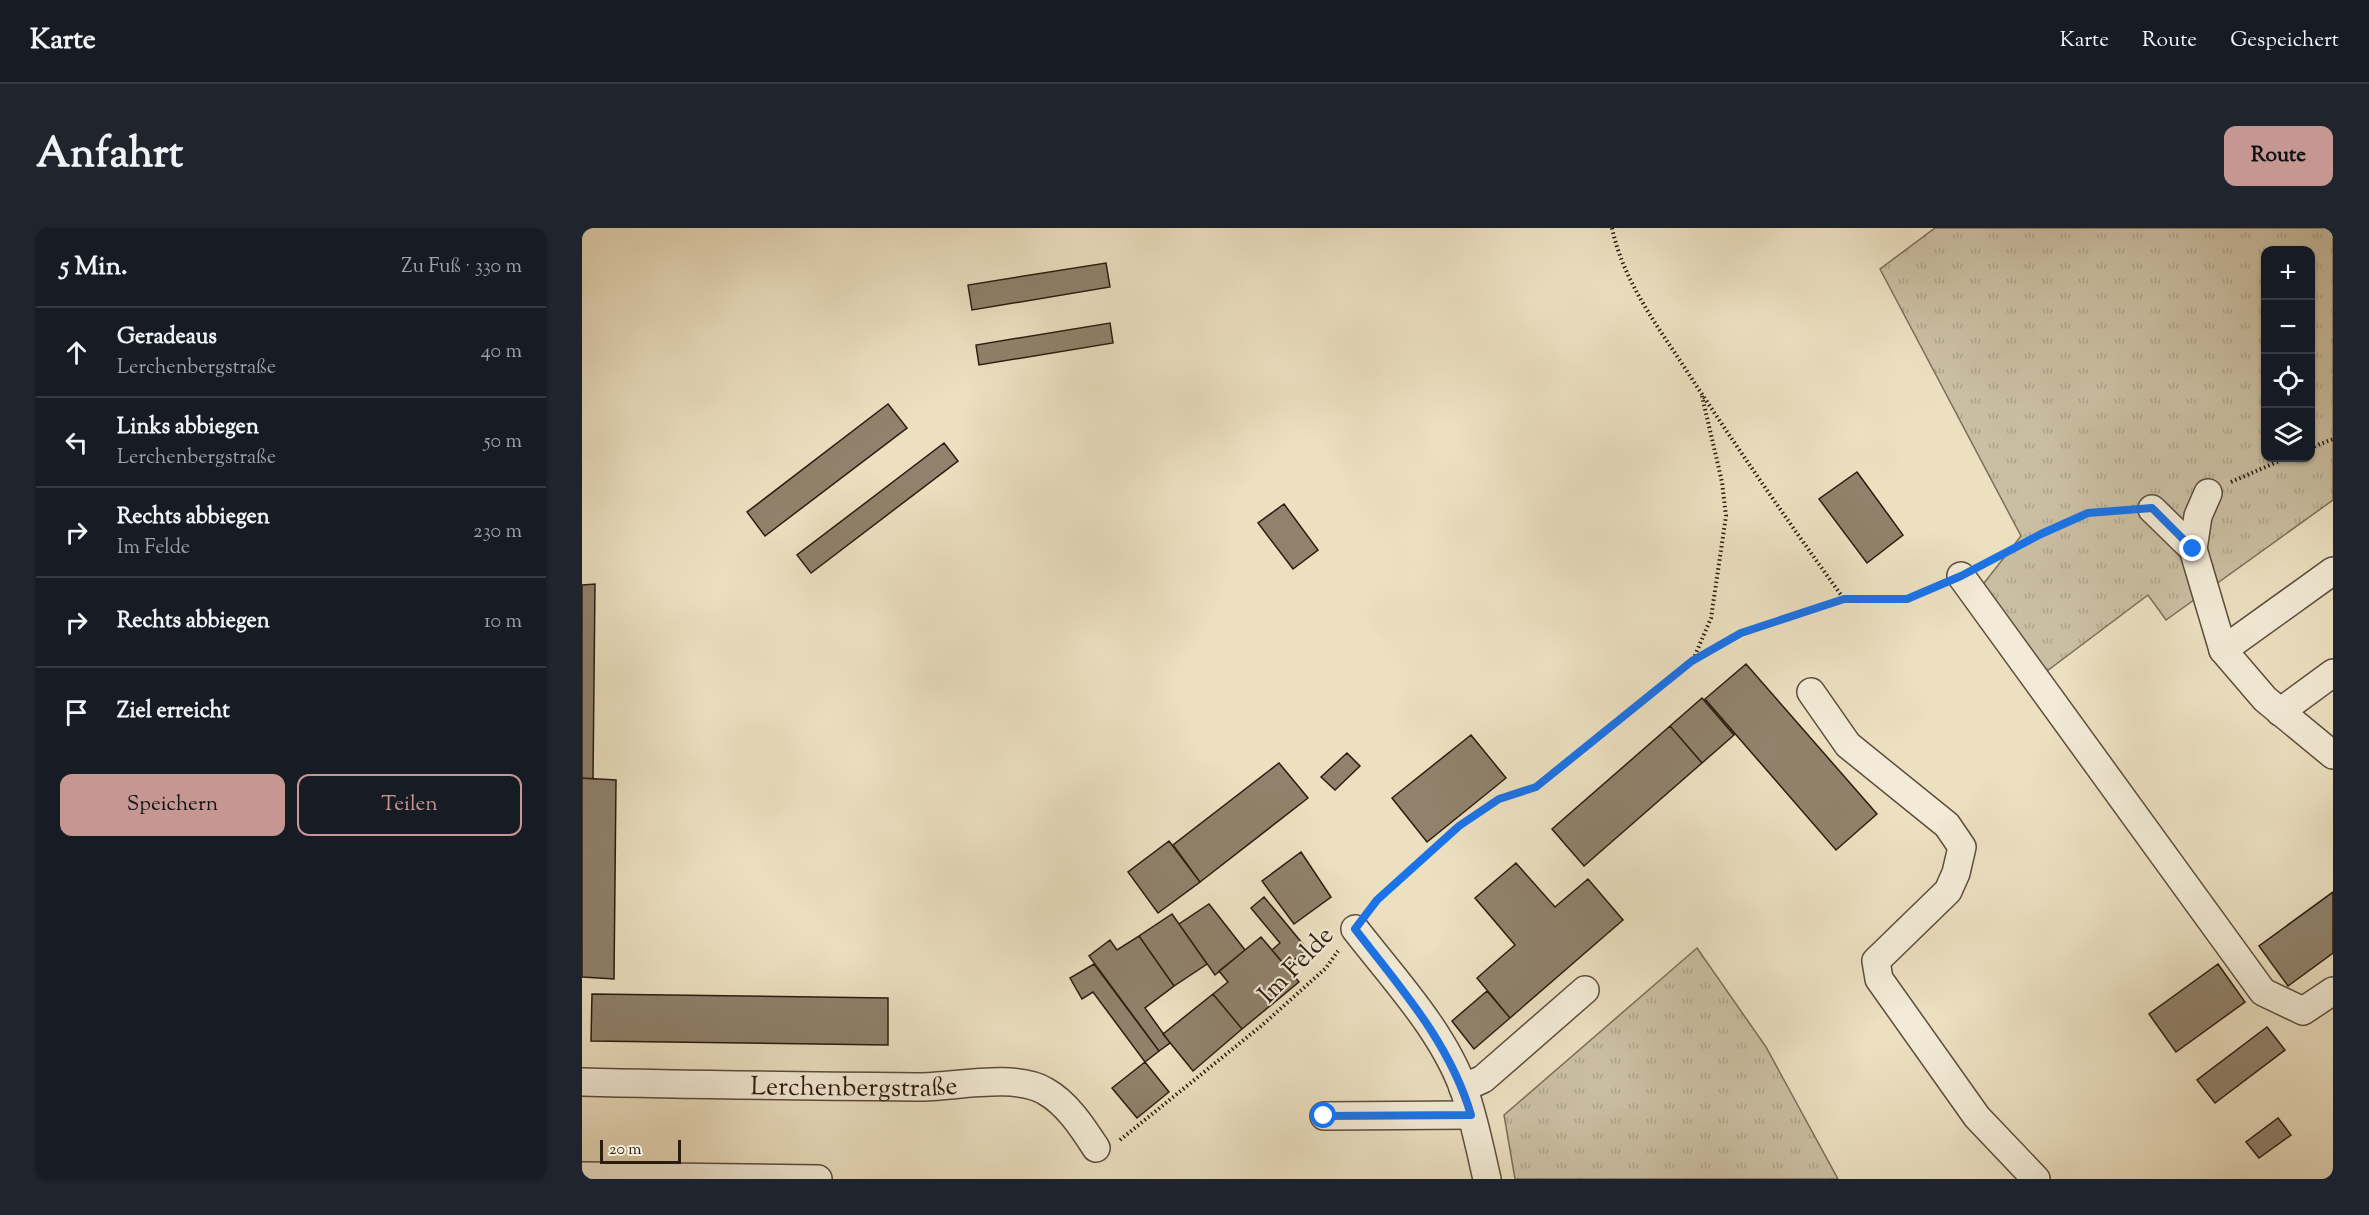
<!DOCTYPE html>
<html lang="de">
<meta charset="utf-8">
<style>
body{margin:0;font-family:"Sorts Mill Goudy",serif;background:#20242c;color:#f1f3f6}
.controls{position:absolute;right:18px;top:18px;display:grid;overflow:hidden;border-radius:12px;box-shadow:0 2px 4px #0004}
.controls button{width:54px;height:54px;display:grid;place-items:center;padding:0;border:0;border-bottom:2px solid #363941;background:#171b24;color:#f1f3f6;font:30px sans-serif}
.scale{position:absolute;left:18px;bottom:15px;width:81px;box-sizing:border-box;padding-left:6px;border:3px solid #2c1c10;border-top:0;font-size:16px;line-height:21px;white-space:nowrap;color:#2c1c10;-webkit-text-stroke:4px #f3ebd7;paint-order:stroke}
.stop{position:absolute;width:18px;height:18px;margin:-14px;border:4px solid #1a73e8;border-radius:50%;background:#fff}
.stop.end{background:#1a73e8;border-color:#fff;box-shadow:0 2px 6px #0008}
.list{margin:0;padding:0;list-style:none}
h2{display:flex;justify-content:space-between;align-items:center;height:78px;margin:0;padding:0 24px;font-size:26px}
h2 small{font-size:20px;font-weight:400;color:#9ea1a6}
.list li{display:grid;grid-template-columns:39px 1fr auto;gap:18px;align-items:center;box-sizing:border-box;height:90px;padding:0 24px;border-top:2px solid #363941}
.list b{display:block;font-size:22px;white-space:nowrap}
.list p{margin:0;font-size:20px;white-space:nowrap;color:#9ea1a6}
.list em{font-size:20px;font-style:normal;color:#9ea1a6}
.actions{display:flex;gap:12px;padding:18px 24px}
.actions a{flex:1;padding:14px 0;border:2px solid #c59692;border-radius:12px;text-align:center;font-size:21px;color:#c59692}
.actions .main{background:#c59692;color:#111}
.icon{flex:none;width:33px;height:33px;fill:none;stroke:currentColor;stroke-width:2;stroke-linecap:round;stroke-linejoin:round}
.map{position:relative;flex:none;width:1751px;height:951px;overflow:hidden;border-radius:12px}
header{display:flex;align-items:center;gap:36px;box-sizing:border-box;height:84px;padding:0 30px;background:#171b24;border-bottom:2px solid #363941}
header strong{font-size:28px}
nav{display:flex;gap:33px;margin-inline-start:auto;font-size:21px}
.intro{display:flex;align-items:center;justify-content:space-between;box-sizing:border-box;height:144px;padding:0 36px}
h1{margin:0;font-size:42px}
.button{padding:15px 27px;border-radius:12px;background:#c59692;color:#111;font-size:21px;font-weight:700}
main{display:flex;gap:36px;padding:0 36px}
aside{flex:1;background:#171b24;border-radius:12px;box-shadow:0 2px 4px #0004}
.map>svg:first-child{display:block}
.grass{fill:url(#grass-tufts);stroke:#7c6e5a;stroke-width:1.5;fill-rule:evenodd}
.building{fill:#90826c;stroke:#2c1c10;stroke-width:1.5}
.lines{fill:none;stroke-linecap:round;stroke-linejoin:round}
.minor-casing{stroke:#5c4d3c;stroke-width:30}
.path{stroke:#2c1c10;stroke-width:4;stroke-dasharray:1.5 3;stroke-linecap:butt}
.minor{stroke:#f3ebd7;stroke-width:27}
.route{stroke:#1a73e8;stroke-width:8}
.labels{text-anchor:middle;stroke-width:4.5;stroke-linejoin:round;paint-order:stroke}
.street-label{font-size:26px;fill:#2c1c10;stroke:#f3ebd7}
</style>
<header>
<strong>Karte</strong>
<nav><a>Karte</a><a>Route</a><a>Gespeichert</a></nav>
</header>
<div class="intro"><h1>Anfahrt</h1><a class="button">Route</a></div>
<main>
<aside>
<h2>5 Min.<small>Zu Fuß · 330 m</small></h2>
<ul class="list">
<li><svg class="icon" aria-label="ahead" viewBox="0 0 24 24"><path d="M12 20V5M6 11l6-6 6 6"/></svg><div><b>Geradeaus</b><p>Lerchenbergstraße</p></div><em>40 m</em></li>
<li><svg class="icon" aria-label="left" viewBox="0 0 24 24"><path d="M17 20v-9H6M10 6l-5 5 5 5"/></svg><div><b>Links abbiegen</b><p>Lerchenbergstraße</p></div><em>50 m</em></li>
<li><svg class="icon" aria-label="right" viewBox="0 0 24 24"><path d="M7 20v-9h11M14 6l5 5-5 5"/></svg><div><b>Rechts abbiegen</b><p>Im Felde</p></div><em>230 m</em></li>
<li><svg class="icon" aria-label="right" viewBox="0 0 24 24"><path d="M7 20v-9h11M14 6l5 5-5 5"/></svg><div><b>Rechts abbiegen</b></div><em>10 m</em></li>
<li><svg class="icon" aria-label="arrive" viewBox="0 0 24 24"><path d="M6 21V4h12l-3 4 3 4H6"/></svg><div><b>Ziel erreicht</b></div></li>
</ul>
<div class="actions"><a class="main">Speichern</a><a>Teilen</a></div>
</aside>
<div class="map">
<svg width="1751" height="951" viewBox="0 0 1751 951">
<defs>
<pattern id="grass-tufts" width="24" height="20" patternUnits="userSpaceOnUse" patternTransform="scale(1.5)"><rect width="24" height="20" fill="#cbbfa3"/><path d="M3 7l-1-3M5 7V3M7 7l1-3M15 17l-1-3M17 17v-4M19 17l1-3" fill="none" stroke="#aea48b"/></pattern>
</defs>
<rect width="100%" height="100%" fill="#ece0c1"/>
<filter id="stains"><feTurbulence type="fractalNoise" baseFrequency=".00333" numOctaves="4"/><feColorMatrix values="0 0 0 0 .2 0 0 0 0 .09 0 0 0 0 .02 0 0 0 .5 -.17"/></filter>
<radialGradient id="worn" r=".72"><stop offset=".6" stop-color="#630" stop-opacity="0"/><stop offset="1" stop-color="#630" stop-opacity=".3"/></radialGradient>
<path class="grass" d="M1353,0h398v272l-167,120 -18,-25 -101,76 -70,-79 44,-56 -141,-267zM1684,22h44v208h-44z
M1115,720l69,99 72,132h-323l-11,-64z"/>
<path class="building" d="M524,35l4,24 -138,23 -4,-25z
M528,95l3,20 -134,22 -3,-20z
M306,176l19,24 -142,108 -18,-24z
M362,215l14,18 -147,112 -14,-18z
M1275,244l46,63 -36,28 -48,-64z
M702,276l34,46 -25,19 -35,-46z
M13,356l-2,195 -11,-1v-193z
M1164,436l131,150 -41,36 -131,-151z
M1120,470l32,37 -32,28 -32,-37z
M1088,498l32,37 -118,103 -32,-37z
M889,507l35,43 -79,64 -35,-44z
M765,525l13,13 -25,24 -14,-13z
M697,535l29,35 -108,84 -27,-37z
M0,550l34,2 -2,199 -32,-2z
M587,613l31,41 -42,31 -30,-41z
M719,624l30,45 -37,27 -32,-43z
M934,635l39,44 33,-28 35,41 -113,98 -33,-40 38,-33 -40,-47z
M1751,664v61l-45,33 -29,-40z
M682,669l43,52 -21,18 -14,-17 8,-7 -29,-35z
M627,676l36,46 -30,25 -36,-51z
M590,686l35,50 -33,22 -35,-50z
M557,708l35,50 -29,22 25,35 -11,8 -70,-95 21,-16 7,10z
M679,709l38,45 -57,47 -29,-35 15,-12 -9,-11z
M512,736l65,87 -14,11 -52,-70 -11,7 -12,-21z
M1636,736l27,38 -69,50 -27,-38z
M905,763l23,27 -36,31 -22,-28z
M10,766l296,4v47l-297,-4z
M631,766l29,35 -49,42 -30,-37z
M1685,799l18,23 -70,53 -18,-23z
M563,834l24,30 -32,26 -25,-30z
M1696,890l13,17 -32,23 -13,-16z"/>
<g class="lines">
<g class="minor-casing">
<g id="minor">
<path d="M1570,281l41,40 30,101 42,49 68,56"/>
<path d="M1611,321l5,-33 10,-23"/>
<path d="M1379,348l302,416 40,19 30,-20"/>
<path d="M1641,422l110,-79"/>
<path d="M1229,464l37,53 99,80 15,22 -6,26 -8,18 -72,70 3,18 98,138 59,62"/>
<path d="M1698,484l53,-39"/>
<path d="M773,701c38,49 88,102 109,161 10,28 16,59 23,89"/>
<path id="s1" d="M0,854c112,3 225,4 337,5 34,0 96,-14 126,4 22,12 38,37 51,57"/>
<path d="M881,860l20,-9 102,-89"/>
<path d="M742,888l147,-1"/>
<path d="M0,948l236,3"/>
</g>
</g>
<path class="path" d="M1030,0c12,56 48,101 78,148 50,76 101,150 154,223
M1728,220l23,-9
M1649,254l55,-24
M1402,336l57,-30 47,-21 39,-3
M1111,432l18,-42 15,-102 -4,-34 -20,-86
M788,681l7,-9 82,-74 40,-27 37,-12 156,-126 49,-28 103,-34h63l30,-13
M538,912l141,-114 65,-58 12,-17"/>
<use href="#minor" class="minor"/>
</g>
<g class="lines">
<path class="route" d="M742,888l147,-1c-21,-72 -71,-128 -116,-186l22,-29 82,-74 40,-27 37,-12 156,-126 49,-28 103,-34h63l54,-23 80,-42 47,-21 64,-5 41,41"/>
</g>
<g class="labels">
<g class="street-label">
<text transform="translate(713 736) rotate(-46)" y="9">Im Felde</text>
<text dy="9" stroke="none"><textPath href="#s1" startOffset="272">Lerchenbergstraße</textPath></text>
</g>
</g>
<rect width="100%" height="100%" filter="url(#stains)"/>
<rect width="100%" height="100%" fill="url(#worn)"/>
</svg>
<div class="controls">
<button>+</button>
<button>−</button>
<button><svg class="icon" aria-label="locate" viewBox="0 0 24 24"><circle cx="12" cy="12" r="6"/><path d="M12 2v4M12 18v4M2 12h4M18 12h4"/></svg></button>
<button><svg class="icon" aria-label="layers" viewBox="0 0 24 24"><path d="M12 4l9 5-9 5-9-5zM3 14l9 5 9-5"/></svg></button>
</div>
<div class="scale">20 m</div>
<div class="stop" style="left:742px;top:888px"></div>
<div class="stop end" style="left:1611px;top:321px"></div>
</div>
</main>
